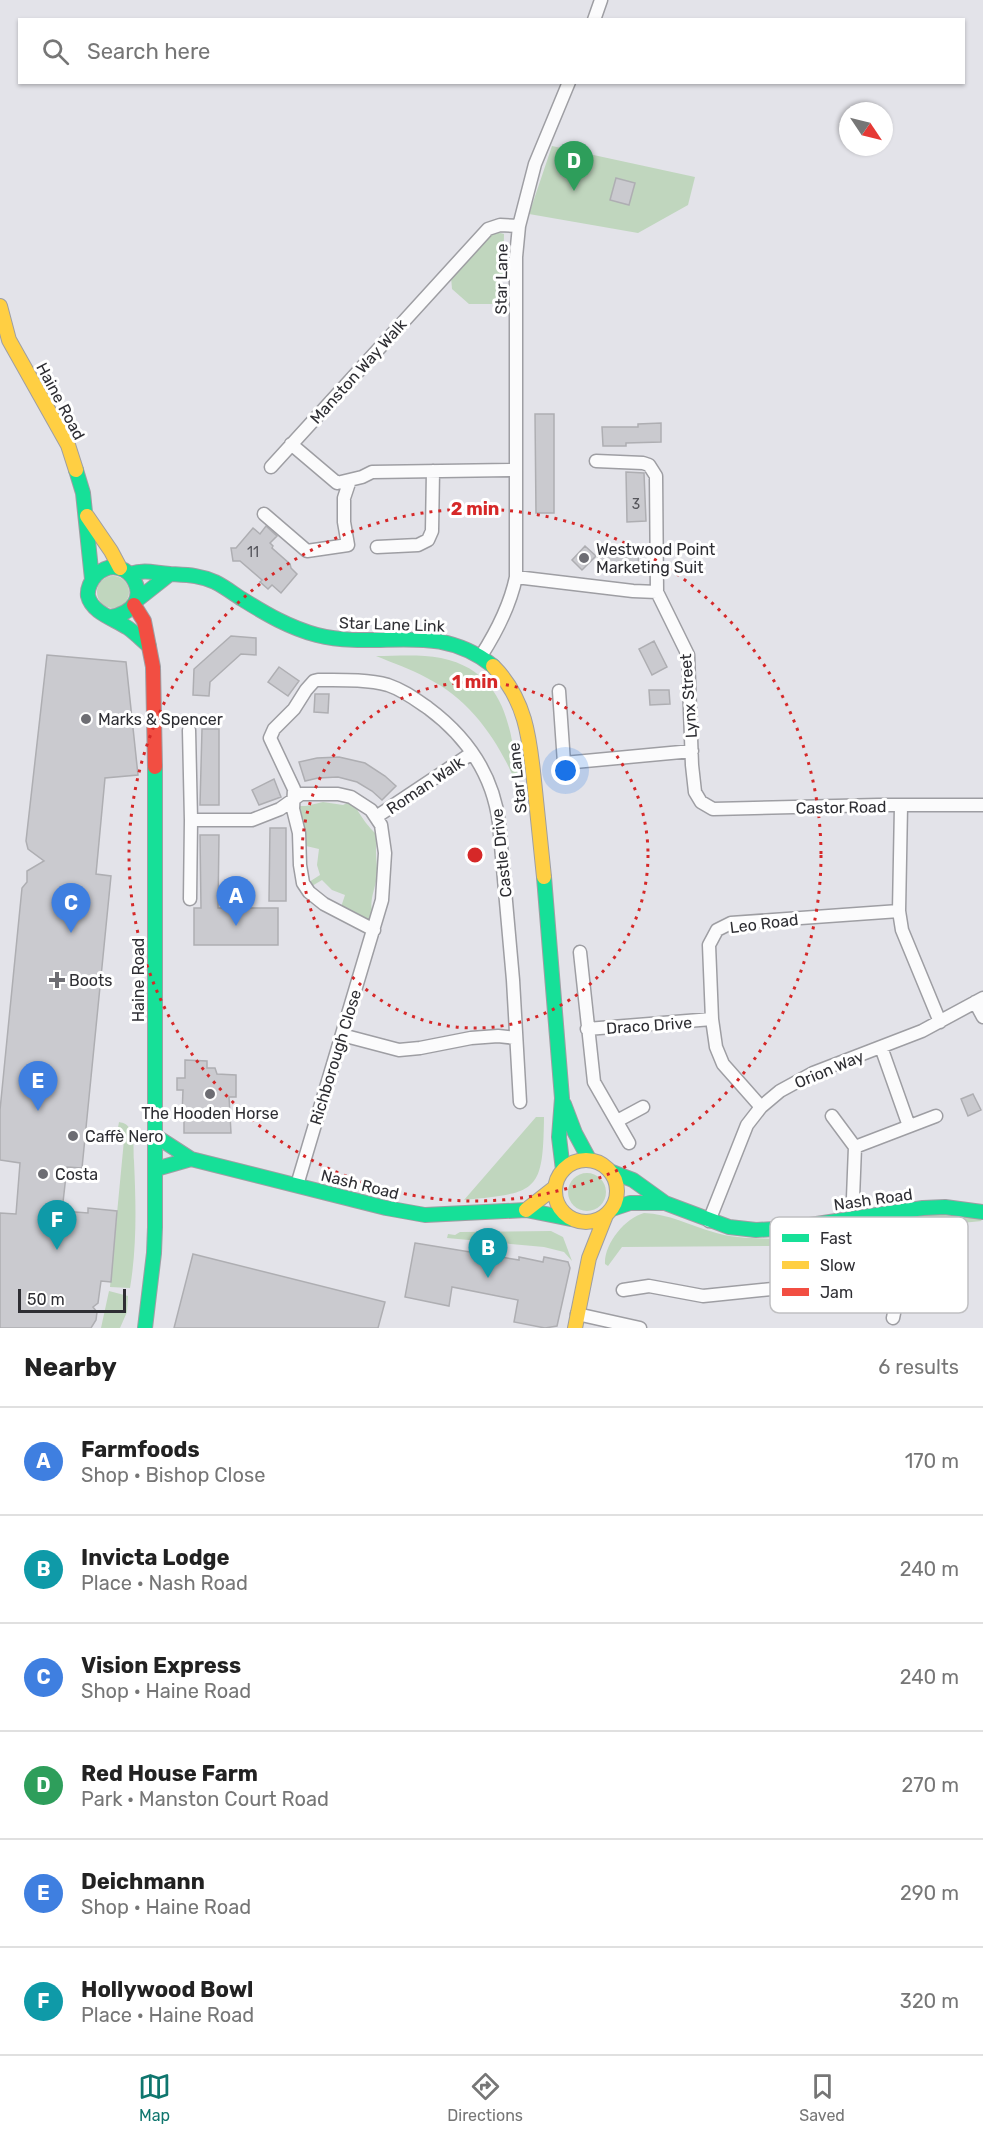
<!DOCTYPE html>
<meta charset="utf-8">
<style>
body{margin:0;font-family:Rubik,sans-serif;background:#f2f2f2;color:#222}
.compass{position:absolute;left:839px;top:102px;width:54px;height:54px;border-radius:50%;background:#fff;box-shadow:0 2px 4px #0004;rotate:125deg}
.scale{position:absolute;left:18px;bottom:15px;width:108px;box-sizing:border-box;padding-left:6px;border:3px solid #2e2e33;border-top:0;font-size:16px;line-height:21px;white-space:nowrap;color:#2e2e33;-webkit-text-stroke:4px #fff;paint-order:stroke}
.you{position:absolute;left:566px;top:771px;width:21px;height:21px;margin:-15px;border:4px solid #fff;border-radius:50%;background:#1a73e8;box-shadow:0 0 0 9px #1a73e833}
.badge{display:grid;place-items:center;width:39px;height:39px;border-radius:50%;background:#0f766e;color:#fff;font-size:20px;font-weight:700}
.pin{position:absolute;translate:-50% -50px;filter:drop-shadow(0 2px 3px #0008)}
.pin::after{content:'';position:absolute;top:32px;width:21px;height:18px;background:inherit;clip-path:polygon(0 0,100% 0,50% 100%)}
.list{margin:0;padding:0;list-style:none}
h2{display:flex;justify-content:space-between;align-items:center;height:78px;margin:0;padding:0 24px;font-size:26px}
h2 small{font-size:20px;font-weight:400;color:#767676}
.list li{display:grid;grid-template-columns:39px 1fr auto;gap:18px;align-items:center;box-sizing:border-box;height:108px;padding:0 24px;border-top:2px solid #e0e0e0}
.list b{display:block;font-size:22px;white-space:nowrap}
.list p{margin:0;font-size:20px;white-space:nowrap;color:#767676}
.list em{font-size:20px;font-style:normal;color:#767676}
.icon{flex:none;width:33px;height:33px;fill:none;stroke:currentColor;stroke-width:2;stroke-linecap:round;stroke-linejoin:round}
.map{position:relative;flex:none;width:983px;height:1328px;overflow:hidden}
.search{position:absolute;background:#fff;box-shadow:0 2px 4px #0004;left:18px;right:18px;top:18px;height:66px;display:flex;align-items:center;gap:15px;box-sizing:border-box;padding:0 21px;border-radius:0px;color:#767676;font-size:22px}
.sheet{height:726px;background:#fff}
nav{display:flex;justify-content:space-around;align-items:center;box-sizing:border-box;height:84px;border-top:2px solid #e0e0e0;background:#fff;font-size:16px;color:#767676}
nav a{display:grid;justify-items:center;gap:3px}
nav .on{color:#0f766e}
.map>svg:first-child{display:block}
.green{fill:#c0d6be;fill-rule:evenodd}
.building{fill:#cacacf;stroke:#aeaeb2;stroke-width:1.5}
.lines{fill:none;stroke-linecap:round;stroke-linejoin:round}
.street-casing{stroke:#9e9ea3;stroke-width:15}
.fast-casing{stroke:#9e9ea3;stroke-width:16}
.slow-casing{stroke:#9e9ea3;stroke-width:16}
.jam-casing{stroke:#9e9ea3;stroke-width:16}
.street{stroke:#fbfbfc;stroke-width:12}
.fast{stroke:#16e098;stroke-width:14}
.slow{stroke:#ffcf43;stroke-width:14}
.jam{stroke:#f24e42;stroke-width:14}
.ring{fill:none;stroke:#d62828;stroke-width:3;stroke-dasharray:3 6}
.poi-dot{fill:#6d6d73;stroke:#fff;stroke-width:2}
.labels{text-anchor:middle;stroke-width:6;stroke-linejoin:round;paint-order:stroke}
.number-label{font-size:14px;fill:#56565c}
.street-label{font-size:16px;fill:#2e2e33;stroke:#fff}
.poi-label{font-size:16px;fill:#2e2e33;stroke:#fff;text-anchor:start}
.key{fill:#fff;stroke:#c0c0c2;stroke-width:1.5}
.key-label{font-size:16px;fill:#2e2e33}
.centre{fill:#d62828;stroke:#fff;stroke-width:3}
.ring-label{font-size:18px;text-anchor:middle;font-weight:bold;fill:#d62828;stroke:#fff;stroke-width:6;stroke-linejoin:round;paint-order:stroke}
</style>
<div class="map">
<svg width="983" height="1328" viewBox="0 0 983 1328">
<rect width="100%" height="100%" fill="#e3e3e9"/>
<path class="green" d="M552,146l143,31 -7,28 -50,28 -109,-19zM616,178l19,5 -6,22 -19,-5z
M497,232l7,2 -1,43 -5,6 1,21h-30l-17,-15 -1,-12 41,-44z
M97 592a16 16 0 1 1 32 0a16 16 0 1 1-32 0Z
M376,656c21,0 44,-2 65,2 68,14 71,77 78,132 -18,-45 -46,-89 -92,-112 -16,-9 -34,-15 -51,-22z
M323,802l20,3 6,-3 7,4c1,6 16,26 22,29l1,3c-6,10 -1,26 -2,37 -1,12 -9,28 -4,37l-4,8 -28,-13 4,-12 -13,-5 -10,-10 -10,6 -3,-4 11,-7 -3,-10 2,-16 -13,-3 -1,-2v-15l-7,-23h8z
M536,1117h8c-1,75 -6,76 -80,83z
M119,1122c5,1 8,2 11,7 5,9 3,23 4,32 2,43 3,85 -4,127l-20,-1 14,-147 -7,-7z
M568 1192a19 19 0 1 1 38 0a19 19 0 1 1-38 0Z
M644,1213c25,1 45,12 69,19 21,7 44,6 67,7l1,7 -159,1 -14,19 -3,-2c-1,-20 20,-46 39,-51z
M926,1214l51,3 5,4 -163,16 -2,-7z
M551,1231l12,6 9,24 -8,-9 -20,-5 -97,-9 1,-4 7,1 5,-3z
M109,1291l19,5 -1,16 -7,16h-19z"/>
<path class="building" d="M616,178l19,5 -6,22 -19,-5z
M535,414h19v99h-18z
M661,423v19l-35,1v3h-23l-1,-19h36v-3z
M626,472l18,1 2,48 -19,1z
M266,526l11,10 -7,7 3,3 -1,2 18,16 1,4 6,6 -16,19 -9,-8 -4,4 -8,-7 2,-2 -22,-19h-7l-2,-13h5l17,-20 7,6z
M585,546l11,10 -14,14 -10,-10z
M598,552l40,1 1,19h-42z
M231,636l25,2v17l-15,-1 -31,28 -1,14 -16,-1 1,-26z
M654,641l13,26 -15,8 -13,-26z
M47,655l79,7 12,113 -33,3 -9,96 15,2 -29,292 -15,-1 -5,44 26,2v-5l29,3 -6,71 -10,-1 -3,22 -5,4 4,5 -1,8 -5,8h-91v-115l16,1 4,-51 -20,-3v-50l22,-222 5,-6v-11l17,-10 -16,-12 -2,-8z
M279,667l20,14 -11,15 -20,-14z
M649,690h20l1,14 -20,1z
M315,694h14l-1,19 -14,-1z
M202,729h17v76h-19z
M339,757l26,6 20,13 11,10 -14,14 -10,-9 -15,-9 -19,-5 -20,1 -13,3 -6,-19 18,-4z
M274,779l7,18 -22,8 -7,-15z
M270,828h16v73h-17z
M200,835h19l-1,73h60v37h-84v-37h7z
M185,1060l22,1v7h8l2,6 19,1v22h-7l2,36h-47v-19h-2l1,-24h-6v-12h8z
M973,1094l8,16 -13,6 -7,-17z
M415,1243l104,17v-3l24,5 1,-5 24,5 2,6 -13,58 -12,2 -31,-6 4,-22 -66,-13 -3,19 -44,-9z
M193,1254l192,48 -7,26h-204z"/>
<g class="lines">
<g class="street-casing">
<path id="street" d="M594,20l7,-20
M291,444l46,39 25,-6 10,-5 144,-2
M596,461l47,2 6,2 7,11 1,116 31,63 4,110 3,27 6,10 12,7 165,-4h105
M271,467l217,-238 12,-4 19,1
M264,514l43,37 41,-6 -4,-23v-24l6,-18
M377,547l41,-2 10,-5 4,-9 1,-60
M516,577l117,14 24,1
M481,656c16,-25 29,-50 35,-79v-320l3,-31 16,-62 34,-82
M559,691l5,72 128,-12
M189,730l2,90 -1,79
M901,806l-2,105 3,19 38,92
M376,817l96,-64
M191,820h61l28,-11 21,-15h37l13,3 20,13 10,15 4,28 -3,47 -85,285
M374,930l-50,-26 -15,-12 -6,-9 -3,-18 -1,-32 -6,-24 1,-20 -24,-51 4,-9 20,-20 12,-19 8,-9 4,-1c22,0 49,-1 70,5 15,5 27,14 40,23 39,29 65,67 71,115l14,157 7,122
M580,952l14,130 35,61
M975,1002l8,15
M587,1029l125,-10
M342,1035l57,15 21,-2 51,-10 27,-2 18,2
M881,1047l28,79
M761,1107l-38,-43 -7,-17 -4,-28 -3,-74 8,-15 14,-7 168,-12
M832,1116l23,31 -2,51
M617,1121l26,-14
M855,1147l81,-31
M709,1221l38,-96 14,-18 19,-16 33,-18 109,-42 61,-33
M790,1228l3,58
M623,1290l26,-4 54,10 156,-16 40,9 -6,29
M577,1314l63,14"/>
</g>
<g class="fast-casing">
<path id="fast" d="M76,470l7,23 9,86
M130,574c16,-5 24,-1 40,0 16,1 30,1 45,8 10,5 19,12 27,17 24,15 48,29 75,36 64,16 118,-15 176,31
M137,600l33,-26
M110,617c54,-9 17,-71 -14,-42 -5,5 -9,14 -8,21 4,17 27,23 40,32 7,5 14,12 21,18
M544,877l18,221 -3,39 4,33
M564,1104l11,29 14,26
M154,1135l37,24 195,49 39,7 101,-5 45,9
M156,1169l35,-10
M612,1172l21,8 32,23 64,24 27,3 34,-2 133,-20 22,-1 38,5
M612,1209l18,-6h35
M145,1328l9,-75 1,-26v-460"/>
</g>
<g class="slow-casing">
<path id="slow" d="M0,306l9,34 59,105 8,25
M87,516l24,35 9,17
M493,666c35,35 37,78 42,124 3,29 6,58 9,87
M555 1191a31 31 0 1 1 62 0a31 31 0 1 1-62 0Z
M526,1210l28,-22
M575,1328l14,-70 17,-43"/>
</g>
<g class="jam-casing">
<path id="jam" d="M134,605l10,16 9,46 2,100"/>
</g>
<use href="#street" class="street"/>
<use href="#fast" class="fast"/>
<use href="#slow" class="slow"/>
<use href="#jam" class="jam"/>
</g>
<g class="ring">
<circle cx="475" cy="855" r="173"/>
<circle cx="475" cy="855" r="346"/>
</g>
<g class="poi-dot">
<circle cx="584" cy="558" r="6"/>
<circle cx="86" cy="719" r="6"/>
<path d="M54 971h6v6h6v6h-6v6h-6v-6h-6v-6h6z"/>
<circle cx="210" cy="1094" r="6"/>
<circle cx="73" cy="1136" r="6"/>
<circle cx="43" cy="1174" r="6"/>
</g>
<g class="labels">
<g class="number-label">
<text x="636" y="509">3</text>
<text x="253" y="557">11</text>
</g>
<g class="street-label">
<text transform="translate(501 279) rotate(-89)" y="6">Star Lane</text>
<text transform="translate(358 371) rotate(-48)" y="6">Manston Way Walk</text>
<text transform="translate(61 401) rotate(62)" y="6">Haine Road</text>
<text transform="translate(392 624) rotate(2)" y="6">Star Lane Link</text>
<text transform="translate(688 696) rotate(-94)" y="6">Lynx Street</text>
<text transform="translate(517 778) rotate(-96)" y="6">Star Lane</text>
<text transform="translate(425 785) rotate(-34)" y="6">Roman Walk</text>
<text transform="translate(841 807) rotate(-1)" y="6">Castor Road</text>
<text transform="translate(501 853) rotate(-96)" y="6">Castle Drive</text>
<text transform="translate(764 923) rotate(-7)" y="6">Leo Road</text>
<text transform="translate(138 980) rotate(-90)" y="6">Haine Road</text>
<text transform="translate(649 1025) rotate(-4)" y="6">Draco Drive</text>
<text transform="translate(335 1057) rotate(-73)" y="6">Richborough Close</text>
<text transform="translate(829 1069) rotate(-23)" y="6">Orion Way</text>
<text transform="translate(360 1184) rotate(14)" y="6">Nash Road</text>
<text transform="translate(873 1199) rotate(-8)" y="6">Nash Road</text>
</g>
<g class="poi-label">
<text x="596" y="555">Westwood Point<tspan x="596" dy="18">Marketing Suit</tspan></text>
<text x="98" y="725">Marks &amp; Spencer</text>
<text x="69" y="986">Boots</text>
<text x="210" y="1119" text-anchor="middle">The Hooden Horse</text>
<text x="85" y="1142">Caffè Nero</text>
<text x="55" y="1180">Costa</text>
</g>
</g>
<rect x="770" y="1217" width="198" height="96" rx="9" class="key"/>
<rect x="782" y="1234" width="27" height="8" fill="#16e098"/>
<rect x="782" y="1261" width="27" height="8" fill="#ffcf43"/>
<rect x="782" y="1288" width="27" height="8" fill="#f24e42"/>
<g class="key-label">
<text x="820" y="1244">Fast</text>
<text x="820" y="1271">Slow</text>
<text x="820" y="1298">Jam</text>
</g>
<circle cx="475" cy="855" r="9" class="centre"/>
<g class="ring-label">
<text x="475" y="515">2 min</text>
<text x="475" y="688">1 min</text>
</g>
</svg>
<svg class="compass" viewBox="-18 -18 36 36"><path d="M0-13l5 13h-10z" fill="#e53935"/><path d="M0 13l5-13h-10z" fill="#767676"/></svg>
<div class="scale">50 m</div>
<div class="you"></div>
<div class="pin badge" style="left:236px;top:926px;background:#3f7fe0">A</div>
<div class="pin badge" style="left:488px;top:1278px;background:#0f9aa8">B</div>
<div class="pin badge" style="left:71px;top:933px;background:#3f7fe0">C</div>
<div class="pin badge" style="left:574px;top:191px;background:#2e9e5b">D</div>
<div class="pin badge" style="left:38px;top:1111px;background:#3f7fe0">E</div>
<div class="pin badge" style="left:57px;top:1250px;background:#0f9aa8">F</div>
<div class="search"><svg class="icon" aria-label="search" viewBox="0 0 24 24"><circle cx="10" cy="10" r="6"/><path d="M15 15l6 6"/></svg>Search here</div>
</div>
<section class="sheet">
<h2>Nearby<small>6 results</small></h2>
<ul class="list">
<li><span class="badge" style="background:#3f7fe0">A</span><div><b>Farmfoods</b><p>Shop · Bishop Close</p></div><em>170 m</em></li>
<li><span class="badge" style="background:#0f9aa8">B</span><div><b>Invicta Lodge</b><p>Place · Nash Road</p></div><em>240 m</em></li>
<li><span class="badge" style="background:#3f7fe0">C</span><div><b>Vision Express</b><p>Shop · Haine Road</p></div><em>240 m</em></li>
<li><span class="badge" style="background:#2e9e5b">D</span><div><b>Red House Farm</b><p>Park · Manston Court Road</p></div><em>270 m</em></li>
<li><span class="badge" style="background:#3f7fe0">E</span><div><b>Deichmann</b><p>Shop · Haine Road</p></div><em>290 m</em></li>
<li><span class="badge" style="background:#0f9aa8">F</span><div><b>Hollywood Bowl</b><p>Place · Haine Road</p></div><em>320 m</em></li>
</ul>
</section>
<nav>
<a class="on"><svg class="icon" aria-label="map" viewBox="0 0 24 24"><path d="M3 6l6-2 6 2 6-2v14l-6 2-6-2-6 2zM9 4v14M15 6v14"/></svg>Map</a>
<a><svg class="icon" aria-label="directions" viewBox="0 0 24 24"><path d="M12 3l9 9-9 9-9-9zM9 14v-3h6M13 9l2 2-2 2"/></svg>Directions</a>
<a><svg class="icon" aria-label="saved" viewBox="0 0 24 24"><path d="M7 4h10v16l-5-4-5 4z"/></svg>Saved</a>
</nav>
